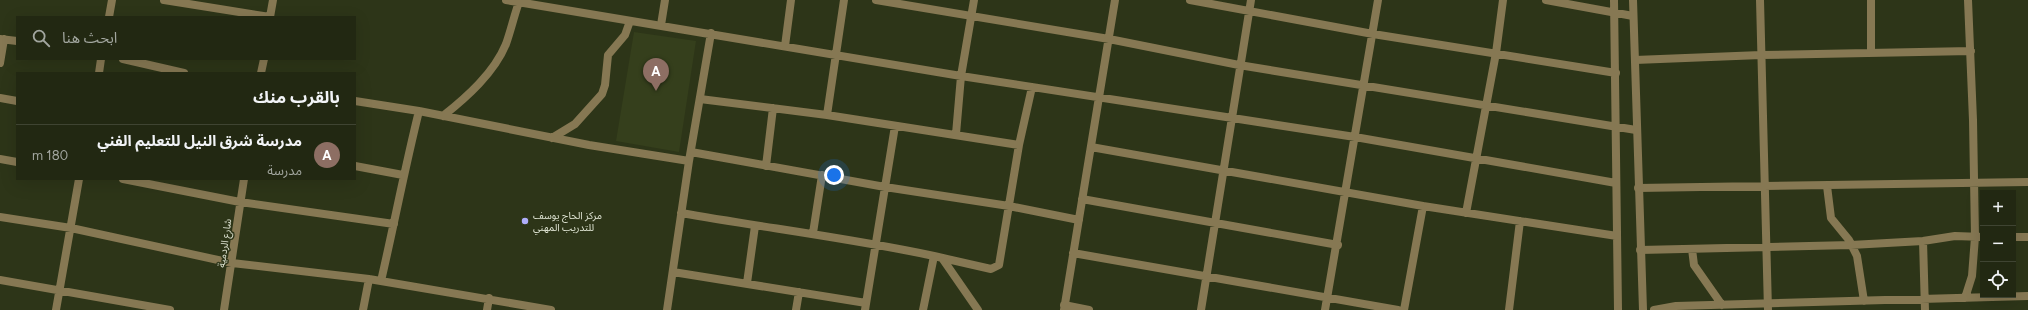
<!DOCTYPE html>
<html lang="ar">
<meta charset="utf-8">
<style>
body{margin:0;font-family:Figtree,"Noto Sans Arabic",sans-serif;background:#2a301b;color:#f1f3f6;direction:rtl}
.controls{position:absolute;right:12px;bottom:12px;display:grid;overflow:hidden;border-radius:0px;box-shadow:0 4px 16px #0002}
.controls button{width:36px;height:36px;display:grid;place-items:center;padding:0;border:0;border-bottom:1px solid #3f4432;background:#222812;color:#f1f3f6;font:20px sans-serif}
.you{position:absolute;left:834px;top:175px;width:14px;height:14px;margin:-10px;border:3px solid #fff;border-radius:50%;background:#1a73e8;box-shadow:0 0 0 6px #1a73e833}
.badge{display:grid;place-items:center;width:26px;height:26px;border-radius:50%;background:#1a73e8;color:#fff;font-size:13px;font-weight:700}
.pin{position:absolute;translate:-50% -33px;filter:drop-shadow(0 1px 2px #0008)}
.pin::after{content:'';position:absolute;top:21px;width:14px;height:12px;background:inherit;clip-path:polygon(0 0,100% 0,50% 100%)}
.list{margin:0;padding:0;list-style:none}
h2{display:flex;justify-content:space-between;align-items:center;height:52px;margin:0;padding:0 16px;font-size:17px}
h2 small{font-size:13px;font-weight:400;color:#a2a69f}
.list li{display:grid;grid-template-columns:26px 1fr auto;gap:12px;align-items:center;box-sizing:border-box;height:56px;padding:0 16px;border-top:1px solid #3f4432}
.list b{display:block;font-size:15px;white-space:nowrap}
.list p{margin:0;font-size:13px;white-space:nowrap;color:#a2a69f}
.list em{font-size:13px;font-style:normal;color:#a2a69f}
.icon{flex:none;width:22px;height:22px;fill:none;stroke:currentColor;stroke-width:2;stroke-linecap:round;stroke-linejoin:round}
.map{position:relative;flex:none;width:2028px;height:310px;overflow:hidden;direction:ltr}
.search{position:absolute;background:#222812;box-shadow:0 4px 16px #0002;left:16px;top:16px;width:340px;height:44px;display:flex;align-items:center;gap:10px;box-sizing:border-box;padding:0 14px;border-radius:0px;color:#a2a69f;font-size:15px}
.panel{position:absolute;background:#222812;box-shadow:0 4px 16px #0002;left:16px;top:72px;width:340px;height:108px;border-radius:0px;direction:rtl}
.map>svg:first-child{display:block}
.built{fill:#353f1c}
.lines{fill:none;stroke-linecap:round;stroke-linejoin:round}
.minor{stroke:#867853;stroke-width:8}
.tertiary{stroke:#867853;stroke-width:8}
.poi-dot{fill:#afaefa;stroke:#2d3518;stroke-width:1.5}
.labels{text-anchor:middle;stroke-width:3;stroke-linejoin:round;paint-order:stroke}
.poi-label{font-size:10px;fill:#dfe4d3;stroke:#2d3518;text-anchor:start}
.street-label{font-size:10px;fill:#dfe4d3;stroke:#2d3518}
</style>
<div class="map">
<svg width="2028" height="310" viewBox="0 0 2028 310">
<rect width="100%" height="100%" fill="#2d3518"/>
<path class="built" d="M634,32l62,9 -17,111 -63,-11z"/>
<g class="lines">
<path class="minor" d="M164,0l106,17
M506,0l455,76 394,61 261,46
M876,0l233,39 130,26 397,65
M1190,0l183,34 243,39
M1546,0l87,16
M1614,0l4,310
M1760,0l8,310
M1871,0v53
M109,17l3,-17
M270,17l3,-17
M661,25l4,-25
M0,39l17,2
M785,46l6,-46
M123,59l61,14
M1635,60l126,-5 210,-4
M0,63l4,-24
M99,73l2,-14
M261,73l3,-14
M0,98l17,3
M700,99l127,16 192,30
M355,101l64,10 170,34 100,16
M827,115l17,-115
M443,116c24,-19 51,-43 63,-72 5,-14 8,-28 13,-42
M956,134l5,-58 13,-76
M552,138l23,-14 27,-30 3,-9 3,-30 17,-20 5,-14
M1091,147l332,59 194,30
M691,152l194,35 124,19 70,14
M0,159l17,3
M355,166l48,9
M766,166l7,-58
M123,179l117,23 154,22
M1827,186l4,32 18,22 8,16 7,45
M1638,188l390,-6
M1082,199l256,46
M681,213c85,15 169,25 253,43
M1466,213l30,-160 7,-53
M0,217l71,11 161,35 137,16 182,31
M813,233l9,-58
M2013,237h15
M1923,241l2,69
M1692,249l2,16 28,40
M1640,250l211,-5 72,-4 32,-5 28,1
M1073,253l325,57
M942,258l36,52
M673,272l193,31
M0,280l170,30
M381,281c13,-56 24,-114 38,-170
M747,283l8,-57
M1965,298l7,-22 3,-39 -2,-117 -5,-120
M1064,305l25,5
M56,310l23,-131
M224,310l20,-131
M363,310l6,-31
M487,310l2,-12
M667,310l22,-149 22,-128
M796,310l3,-18
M865,310l30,-184
M923,310l11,-54 57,13 8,-4 20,-120 13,-58
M1064,310l51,-310
M1201,310l50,-310
M1325,310l53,-310
M1404,310l19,-104
M1509,310l11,-89
M1654,310l22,-4 352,-10"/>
<path class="tertiary" d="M1633,0l10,310"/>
</g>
<circle class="poi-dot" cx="525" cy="221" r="4"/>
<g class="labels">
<g class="poi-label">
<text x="533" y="219">مركز الحاج يوسف<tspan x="533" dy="12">للتدريب المهني</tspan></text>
</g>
<g class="street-label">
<text transform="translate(224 243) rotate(-82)" y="4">شارع الردمية</text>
</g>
</g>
</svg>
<div class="controls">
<button>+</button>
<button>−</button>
<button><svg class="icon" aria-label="locate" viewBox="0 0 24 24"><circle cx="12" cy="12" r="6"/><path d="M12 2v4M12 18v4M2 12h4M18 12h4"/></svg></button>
</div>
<div class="you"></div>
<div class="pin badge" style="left:656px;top:91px;background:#8d6e63">A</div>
<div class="search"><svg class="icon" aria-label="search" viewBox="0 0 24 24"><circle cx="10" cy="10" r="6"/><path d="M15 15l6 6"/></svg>ابحث هنا</div>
<section class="panel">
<h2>بالقرب منك<small></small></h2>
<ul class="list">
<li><span class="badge" style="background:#8d6e63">A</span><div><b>مدرسة شرق النيل للتعليم الفني</b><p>مدرسة</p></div><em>180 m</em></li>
</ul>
</section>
</div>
